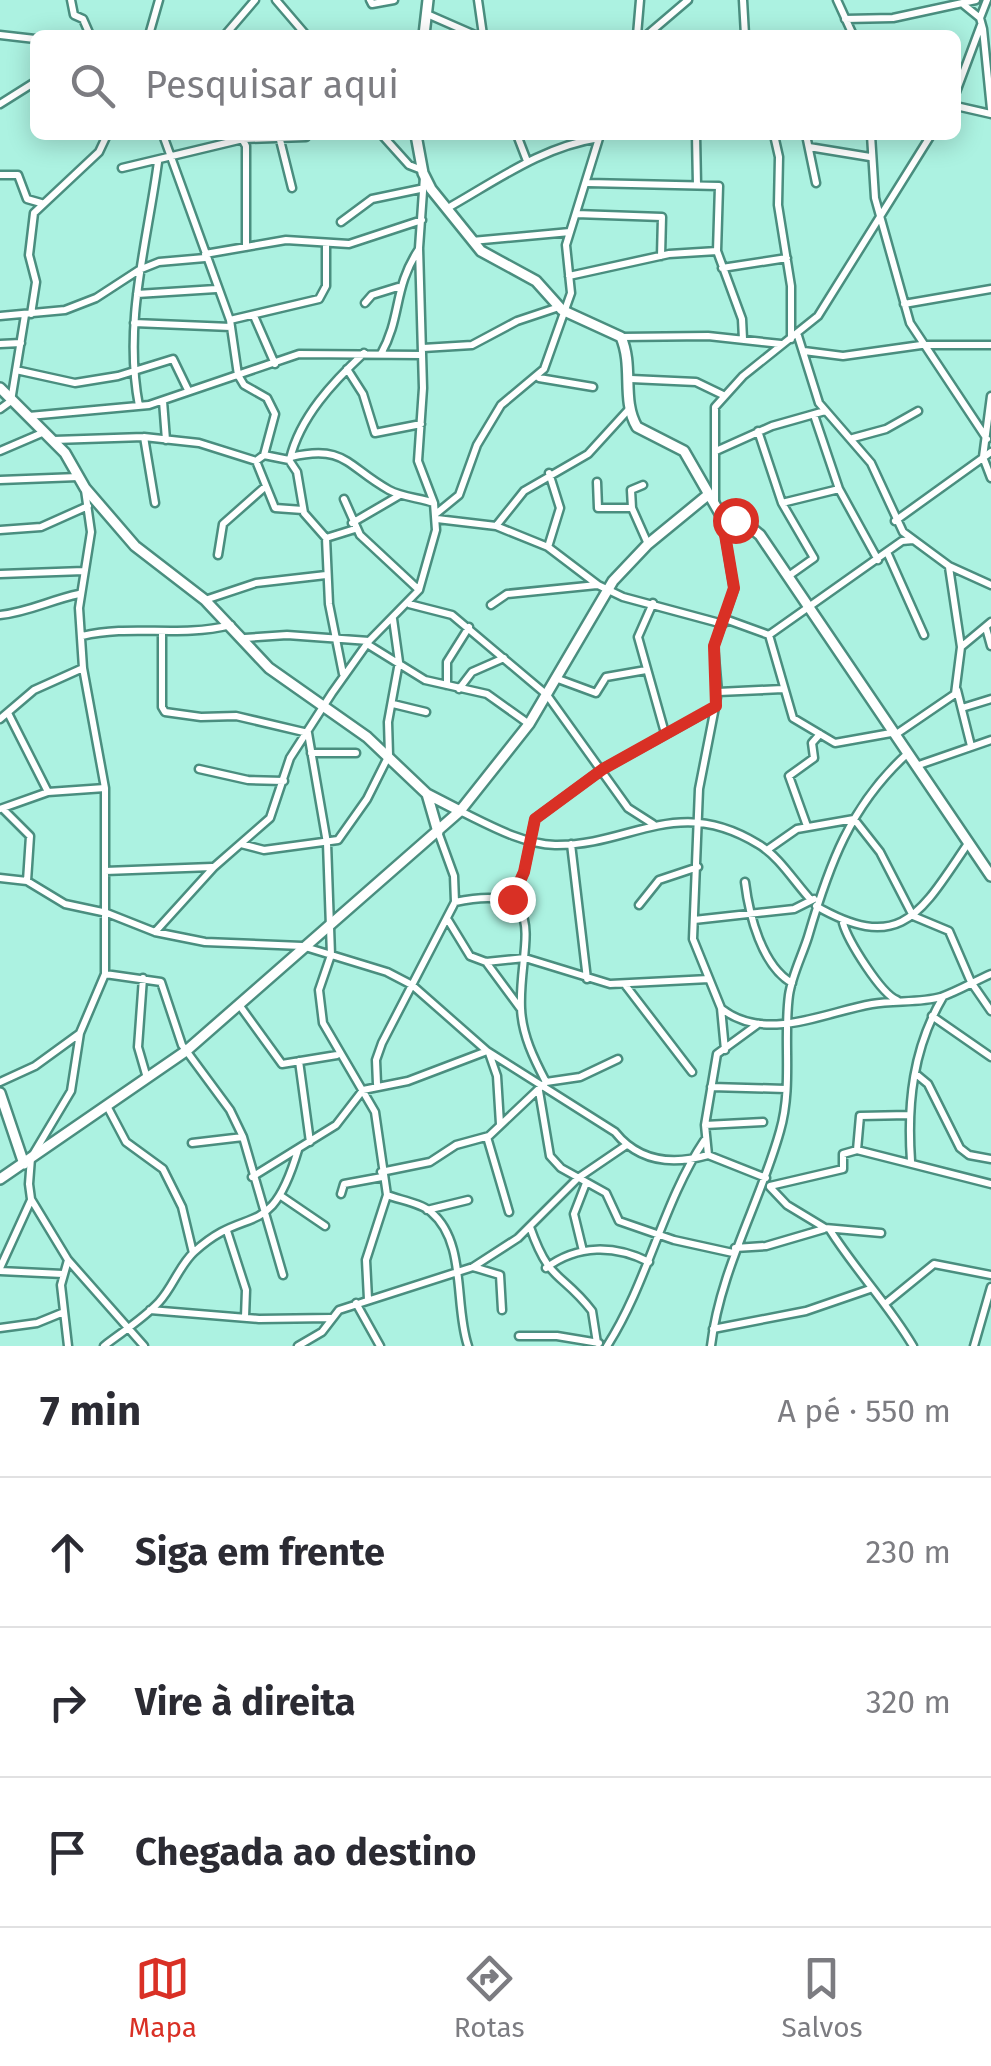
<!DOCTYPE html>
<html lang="pt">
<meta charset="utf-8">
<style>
body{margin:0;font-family:"Fira Sans",sans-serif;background:#f7f7f7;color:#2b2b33}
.stop{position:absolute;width:30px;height:30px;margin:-22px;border:8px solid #d93025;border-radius:50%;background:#fff}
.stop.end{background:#d93025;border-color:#fff;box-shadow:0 2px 10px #0008}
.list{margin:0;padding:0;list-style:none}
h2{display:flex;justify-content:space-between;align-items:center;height:130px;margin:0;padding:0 40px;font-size:42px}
h2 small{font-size:32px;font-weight:400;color:#7c7c81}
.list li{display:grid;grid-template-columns:65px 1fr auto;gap:30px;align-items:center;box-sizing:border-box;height:150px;padding:0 40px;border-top:2px solid #e1e1e2}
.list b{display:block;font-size:38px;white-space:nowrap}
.list em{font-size:32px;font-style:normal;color:#7c7c81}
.icon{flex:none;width:55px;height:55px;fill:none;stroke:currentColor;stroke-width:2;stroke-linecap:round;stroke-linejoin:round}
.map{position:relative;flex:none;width:991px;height:1346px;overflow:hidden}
.search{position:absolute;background:#fff;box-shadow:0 5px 25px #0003;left:30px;right:30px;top:30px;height:110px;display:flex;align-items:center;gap:25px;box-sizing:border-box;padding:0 35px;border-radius:15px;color:#7c7c81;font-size:38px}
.sheet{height:580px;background:#fff}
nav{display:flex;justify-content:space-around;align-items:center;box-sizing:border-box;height:140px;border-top:2px solid #e1e1e2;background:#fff;font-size:28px;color:#7c7c81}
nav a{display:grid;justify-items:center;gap:5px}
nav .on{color:#d93025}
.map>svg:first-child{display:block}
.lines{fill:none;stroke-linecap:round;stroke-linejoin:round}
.street-casing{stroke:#4a8e7f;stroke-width:11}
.secondary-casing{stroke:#4a8e7f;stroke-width:14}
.street{stroke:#fff;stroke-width:6}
.secondary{stroke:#fff;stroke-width:9}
.route{stroke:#d93025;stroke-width:12}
</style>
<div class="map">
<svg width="991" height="1346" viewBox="0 0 991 1346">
<rect width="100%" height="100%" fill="#acf2e1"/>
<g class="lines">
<g class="street-casing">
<path id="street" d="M71,0l3,15 9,4 7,16
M276,0l30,35
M370,0l2,4 22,-4
M478,0l5,35
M743,0l2,35
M837,0l16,35
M964,5l16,13 3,11 8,80
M427,14l48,21
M980,18l7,-18
M845,19l48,-1 83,-18
M0,35l35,4
M149,35l10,-35
M225,35l30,-35
M637,35l3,-35
M647,35l41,-35
M956,92l25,-67
M0,104l35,-22
M956,106l35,8
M163,135l67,185 8,55 6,10 23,13 8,16 -11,41
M240,135l6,11v101
M382,135l27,30 13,5
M517,135l10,26
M696,135l1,50
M774,135l5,22 -1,48 13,81v53
M806,135l10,48
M871,135l4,63 35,125 77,116
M280,140l12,48
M809,147l61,10
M122,168l121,-29 63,-2
M0,175h18l9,24 14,4
M424,177l-5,71 4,140 -5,73 16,42
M588,183l131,3 -2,65 25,68 1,20
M446,209c50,-28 95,-62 153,-71
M576,214l86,3 -1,39
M341,222l31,-23 48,-10
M472,241l98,-9
M205,254l81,-14 63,4 73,-24
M722,268l65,-10
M569,276l100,-22 48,-3
M137,294l79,-5
M365,303l7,-8 26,-8
M904,304l87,-15
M31,314l5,-32 -7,-27 5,-42 65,-61 8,-17
M0,316l65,-6 31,-12 43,-28 20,-8 46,-4
M254,316l21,48
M230,320l89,-21 7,-13v-42
M134,323l97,4
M798,336l21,67 52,60 32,69 46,34 42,19
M621,337l87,-1 73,8
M0,344l21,-1
M423,348l49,-3 45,-24 42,-14
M804,351l39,5 78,-11h70
M381,354c21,-38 12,-66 38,-105
M347,369l16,25 12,39 46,-9
M16,370l59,13 43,-7 55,-17 15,31
M539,378l54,9
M631,379l65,3 27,13
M991,396l-8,61 8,21
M163,401l3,39
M139,406c-16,-83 8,-162 19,-244
M0,409l11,-8 14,-86
M814,415l25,74 39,71
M29,416l120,-11 150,-51 123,1
M758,431l24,72 32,55 -24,17
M144,437l11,66
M853,438l33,-9 32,-18
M54,440l90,-3 55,6 57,18 8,-6 25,5 8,12 7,41 22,25 3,66 14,70
M0,451l42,-18
M716,451l56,-25 53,-15
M290,459c10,-42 43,-77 74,-106
M256,461l19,47 28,2
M0,480l78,-3
M597,482l1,26h34l16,36
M85,490l6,42 -12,76 4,60 22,120v186l-25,59 -9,58 -40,67 -2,26 2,15 37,61 76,86
M344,499l16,36 59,55
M715,503v-96l28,-31 75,-60 113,-181
M782,503l57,-14
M632,508l-1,-18 12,-5
M437,513l22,-18 18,-50 24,-40 43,-36 27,-76 -5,-48 34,-110
M722,517l12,72 -20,57 4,46 -19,97 -6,150 28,69 4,42
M437,519l59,7 52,21 50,38 25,12 100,27
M895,521l96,-69
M352,523l48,-28
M496,526l28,-35 64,-37 42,-46
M0,530l41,-3 47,-21
M326,538l29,-9
M548,547l12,-39 -11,-35
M887,552l37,83
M218,555l5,-31 43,-38
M949,567l12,80
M0,574l84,-3
M205,600l51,-17 70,-8
M653,603l-15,34 27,96
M409,604l43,11 95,80 81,113 25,16
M491,605l16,-11 90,-9
M0,615c29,-3 50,-15 79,-21
M725,619l44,16 24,83 42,25 56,-10
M986,628l5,18
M162,633v74l3,5 36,5 35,-1 72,17 19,110 4,112 -12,35 4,33 52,89 12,83 -21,65 2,39
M769,635l133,-94 11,-1
M82,636c51,-12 96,2 149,-11
M245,638l42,-3 82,6
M367,644l58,36 62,14 42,30
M558,679l38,14 10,-16 40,-7
M447,685v-23l22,-35
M459,689l13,-17 32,-14
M957,690l14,56
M718,692l65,-3
M393,704l33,8
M962,708l29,-9
M8,713l40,79
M0,719l34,-29 49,-22
M895,735l60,-41 6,-47 30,-25
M311,753h45
M916,766l75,-26
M199,769l49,11 36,1
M0,809l48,-17 57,-4
M4,810l26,26 -3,45
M460,811c29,14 62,33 95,34 77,1 121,-51 203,-1 21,12 37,39 53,56
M807,826l-18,-50 25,-18 -2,-15 8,-9
M241,844l23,6 74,-10 29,-41 22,-44 -1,-33 11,-60 -6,-43
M571,844l16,135
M767,850l30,-21 57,-10 26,33 33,64 36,15 22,51 20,29
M105,871l107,-4
M0,878l27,3 38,23 42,9 48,19 50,10 97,4 85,26 25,13 75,66 128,81c24,30 58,33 93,23l58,23
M745,882c4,33 17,84 47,101
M512,899l12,-27 11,-53 68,-50 112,-62
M639,905l20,-25 39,-13
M816,906c87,50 106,4 153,-64
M448,920l22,36 16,6 39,-4 85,26 99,-5
M694,920l100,-11 20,-10
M843,923c5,18 38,71 54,77
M155,932l59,-65 56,-49 20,-60 42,-65 37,-52 50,-51 17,-60 -2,-27c-14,-5 -32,-6 -45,-13 -42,-23 -43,-46 -98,-33
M486,962l34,46
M105,974l56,8 21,63 48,65 13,27 40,138
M143,978l-5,69 9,31
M626,986l66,86
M240,1006l42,58 55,-9
M722,1009c44,34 103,3 150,-5 22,-4 48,-1 69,-7 17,-6 34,-16 50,-23
M932,1016l59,41
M489,1053l8,23 3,48
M299,1061l11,81
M916,1074l12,10 32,64 9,7 22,4
M0,1082l35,-16 44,-32
M546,1082l34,-5 38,-18
M377,1084l-1,-24 6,-17 73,-141 -1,-26 -16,-44
M711,1087l75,2
M539,1091l11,65 11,12 45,25 13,28 55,19 59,13
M107,1106l19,36 37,27 19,38 11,46
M705,1125l58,-3
M487,1137l22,75
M192,1143l51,-6
M857,1150l3,-34 49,-1
M708,1155l-3,-30 12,-71 41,-30
M911,1161c-4,-58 2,-113 32,-164
M381,1172l49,-10 26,-17 33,-9 57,-54c-12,-23 -24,-47 -25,-74 -3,-63 35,-127 -66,-106
M252,1177l84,-52 27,-35 45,-9 79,-30
M770,1186l73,-17v-15l14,-4 134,34
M770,1187l17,18 38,23 56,5
M341,1194l3,-10 38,-7
M387,1195c13,5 34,8 44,17 36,30 23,94 37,134
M281,1196l44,30
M427,1210l41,-10
M530,1227c20,57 31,44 62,84l5,32
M830,1230c26,41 59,75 83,116
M227,1231l19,59 -1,27
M735,1248l31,-2 58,-17
M583,1251l-9,-37 12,-31
M68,1260l-7,25 7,61
M473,1267l27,8 2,35
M0,1268l31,-68
M546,1268c32,-24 69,-23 103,-6
M0,1271l63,3
M356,1303l24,43
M885,1304l49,-40 57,11
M150,1310l109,9 72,-1
M0,1328l37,-5 27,-11
M713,1329l93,-18 64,-22
M519,1336h38l42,7
M104,1346c18,-14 39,-27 55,-44 14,-15 20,-36 35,-50 54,-50 76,-8 104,-102
M298,1346l24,-14 17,-22 134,-43 45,-29 60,-60 47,-32
M607,1346c41,-64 56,-144 97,-205
M711,1346c9,-76 49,-143 69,-215 13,-45 3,-91 9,-136 3,-20 13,-39 19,-58 21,-72 42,-131 99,-183
M974,1346l17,-59"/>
</g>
<g class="secondary-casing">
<path id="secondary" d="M424,35l4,-35
M416,135l7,38 8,16 50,62 55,30 26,29 59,27c13,30 0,63 16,90l47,24 38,66 27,9 11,9 231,341
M0,388l65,65 20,35 50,58 70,54 64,68 98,69 60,57 33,17
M427,794l11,38
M0,1093l24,71
M0,1179l186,-128 274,-240 69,-87 84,-143 35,-37 61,-50"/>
</g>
<use href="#street" class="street"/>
<use href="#secondary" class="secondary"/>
</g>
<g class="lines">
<path class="route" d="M512,899l12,-27 11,-53 68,-50 113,-63 -2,-60 20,-58 -12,-71 13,3"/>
</g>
</svg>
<div class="stop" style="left:735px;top:520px"></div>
<div class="stop end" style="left:512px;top:899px"></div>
<div class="search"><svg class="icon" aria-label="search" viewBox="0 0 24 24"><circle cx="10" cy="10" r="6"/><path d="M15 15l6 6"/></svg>Pesquisar aqui</div>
</div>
<section class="sheet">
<h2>7 min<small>A pé · 550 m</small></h2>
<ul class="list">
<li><svg class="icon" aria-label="ahead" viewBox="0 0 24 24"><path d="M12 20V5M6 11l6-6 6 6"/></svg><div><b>Siga em frente</b></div><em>230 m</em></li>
<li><svg class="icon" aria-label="right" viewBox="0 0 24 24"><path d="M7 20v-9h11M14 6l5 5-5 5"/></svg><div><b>Vire à direita</b></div><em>320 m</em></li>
<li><svg class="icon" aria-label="arrive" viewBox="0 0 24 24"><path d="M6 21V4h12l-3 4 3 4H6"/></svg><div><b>Chegada ao destino</b></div></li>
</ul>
</section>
<nav>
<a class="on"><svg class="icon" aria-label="map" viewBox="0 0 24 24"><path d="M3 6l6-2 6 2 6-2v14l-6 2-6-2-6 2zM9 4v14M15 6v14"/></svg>Mapa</a>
<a><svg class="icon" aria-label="directions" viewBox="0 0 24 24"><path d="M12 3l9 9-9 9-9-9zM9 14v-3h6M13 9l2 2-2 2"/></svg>Rotas</a>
<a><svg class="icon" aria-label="saved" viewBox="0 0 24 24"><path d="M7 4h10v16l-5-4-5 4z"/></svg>Salvos</a>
</nav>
